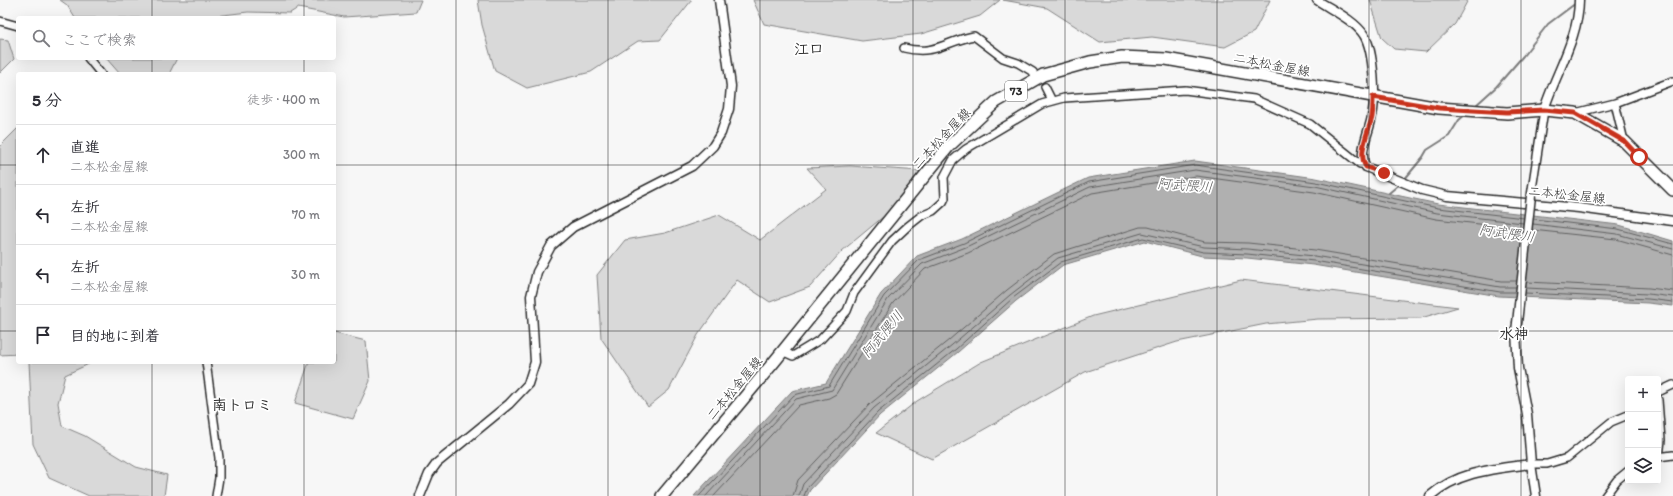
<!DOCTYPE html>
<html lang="ja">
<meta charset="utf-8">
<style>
body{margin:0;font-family:Itim,"Klee One",sans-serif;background:#f2f2f3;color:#2b2b33}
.controls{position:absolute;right:12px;bottom:12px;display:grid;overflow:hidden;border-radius:4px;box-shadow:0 4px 16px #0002}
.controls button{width:36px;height:36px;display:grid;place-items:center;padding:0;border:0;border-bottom:1px solid #e1e1e2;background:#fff;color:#2b2b33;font:20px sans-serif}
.stop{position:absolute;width:12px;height:12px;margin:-9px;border:3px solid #c8321e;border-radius:50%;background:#fff}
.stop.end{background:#c8321e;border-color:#fff;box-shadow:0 1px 4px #0008}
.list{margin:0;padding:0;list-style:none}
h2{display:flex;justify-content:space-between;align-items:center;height:52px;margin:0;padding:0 16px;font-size:17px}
h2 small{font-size:13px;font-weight:400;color:#7c7c81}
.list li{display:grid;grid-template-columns:26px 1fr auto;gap:12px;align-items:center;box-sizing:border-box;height:60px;padding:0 16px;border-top:1px solid #e1e1e2}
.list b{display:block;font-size:15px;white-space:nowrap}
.list p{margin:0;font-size:13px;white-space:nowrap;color:#7c7c81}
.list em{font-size:13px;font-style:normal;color:#7c7c81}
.icon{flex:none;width:22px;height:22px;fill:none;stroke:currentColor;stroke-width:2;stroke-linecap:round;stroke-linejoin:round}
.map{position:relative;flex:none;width:1673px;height:496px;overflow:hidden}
.search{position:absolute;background:#fff;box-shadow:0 4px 16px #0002;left:16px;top:16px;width:320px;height:44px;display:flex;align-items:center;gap:10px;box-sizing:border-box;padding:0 14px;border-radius:4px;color:#7c7c81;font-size:15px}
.panel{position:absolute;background:#fff;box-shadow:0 4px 16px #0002;left:16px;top:72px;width:320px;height:292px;border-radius:4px}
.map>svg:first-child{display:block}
.green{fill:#d9d9d9;stroke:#828282}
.water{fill:#b0b0b0;stroke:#7b7b7b}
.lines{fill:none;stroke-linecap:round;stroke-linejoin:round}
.shore{stroke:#606060;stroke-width:1}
.stream{stroke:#7b7b7b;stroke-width:2}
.minor-casing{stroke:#2b2b2b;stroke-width:10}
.tertiary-casing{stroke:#2b2b2b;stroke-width:11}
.primary-casing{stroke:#2b2b2b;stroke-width:14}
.minor{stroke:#fff;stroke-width:7}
.tertiary{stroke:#fff;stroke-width:8}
.primary{stroke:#fff;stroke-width:11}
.tertiary-bridge-casing{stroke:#2b2b2b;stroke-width:11;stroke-linecap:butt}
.tertiary-bridge{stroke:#fff;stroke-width:8}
.route{stroke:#c8321e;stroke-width:5}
.grid{fill:none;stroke:#2b2b2b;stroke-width:1;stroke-opacity:0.55}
.labels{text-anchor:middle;stroke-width:3.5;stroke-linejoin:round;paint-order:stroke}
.shield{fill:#fff;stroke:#6b6b6b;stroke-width:1}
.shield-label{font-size:12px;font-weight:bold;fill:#2b2b2b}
.street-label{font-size:13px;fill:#2b2b2b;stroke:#fff}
.water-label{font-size:14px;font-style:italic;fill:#5a5a5a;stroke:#fff}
.quarter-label{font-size:15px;font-weight:bold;fill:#2b2b2b;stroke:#fff}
</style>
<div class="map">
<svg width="1673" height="496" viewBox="0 0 1673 496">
<rect width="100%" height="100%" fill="#f7f7f7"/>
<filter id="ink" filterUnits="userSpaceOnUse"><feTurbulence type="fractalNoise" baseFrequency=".025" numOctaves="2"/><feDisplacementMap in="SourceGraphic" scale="8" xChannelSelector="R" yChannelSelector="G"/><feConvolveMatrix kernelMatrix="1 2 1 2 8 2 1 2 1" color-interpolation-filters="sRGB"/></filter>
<g filter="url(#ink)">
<path class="green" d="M60,0h361l-5,12 -72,5 -46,-9 -8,5 -42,-1 -50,6h-123l-8,-13z
M478,0h213v1l-31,39 -22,1 -47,31 -64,16 -32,-17 -13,-46z
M753,0h247l-20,16 -59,18 -59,7 -98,-17z
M1003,0h267l-16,32 -29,15 -73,-10 -52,5 -53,-34z
M1370,0h98l-13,24 -29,28 -32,-3 -12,-11z
M0,39l8,1 6,19 -14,14z
M106,58h71l-8,16h-49z
M18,128v226l-18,1v-209z
M850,166l70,5 -7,21 -71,59 -32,36 -40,15 -33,-22 -39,55 -29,55 -21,17 -47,-69 -4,-63 28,-35 40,-7 54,-18 41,25 66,-51 -19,-21z
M1241,280l217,27 -37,11 -103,1 -52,5 -89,18 -92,30 -153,87 -56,-26 41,-32 64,-39 112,-46z
M334,333l32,8 4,40 -17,38 -58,-16 14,-41h25z
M29,362h64l-28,13 -7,28 4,23 23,10 51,31 31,8 -3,21h-75l-40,-18 -16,-34z"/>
<path class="water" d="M1195,161l121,17 122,26 181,21 54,16v65l-25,-3 -149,-7 -186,-31 -66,-7 -45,-2 -57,-15 -82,24 -47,36 -58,51 -78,63 -70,75 -3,6h-113l98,-105 34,-8 55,-89 36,-38 45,-17 126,-61z"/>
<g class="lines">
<path class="shore" d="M1534,219l84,10 55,15
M1533,224l84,10 56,15
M1532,230l84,9 57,16
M1527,282l122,6 24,3
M1526,288l122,6 25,3
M1525,293l123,6 25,3
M699,496l95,-101 35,-9 55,-90 35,-36 45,-17 125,-61 106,-17 121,17 122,26 86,10
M706,496l90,-97 36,-9 56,-91 34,-35 44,-17 124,-60 105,-17 120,16 122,27 86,10
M714,496l85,-91 30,-7 7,-4 57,-91 32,-34 43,-16 124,-60 104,-17 118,16 122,27 86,10
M793,496l5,-16 72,-76 79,-64 58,-50 47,-36 86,-27h8l57,15 43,1 67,7 186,31h16
M799,496l4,-12 71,-76 78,-63 58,-50 48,-37 84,-25 62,14 43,2 67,7 186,31h16
M804,496l3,-8 71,-76 78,-63 57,-51 48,-36 82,-24 60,14 44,2 67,7 186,31h15"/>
<path class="stream" d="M1475,106l21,-19 27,-31 25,-32 28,-21
M1404,180l19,-23 4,-7 22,-14 10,-16 7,-6
M1389,193l12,-10"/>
<g class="minor-casing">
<path id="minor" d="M0,21l18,5
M904,48c31,8 42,-7 70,-12l29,22 15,5 15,9
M88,58l13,16
M1045,87l7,14
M1615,103l9,38
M1575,113l40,-10 58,-22
M1531,196l13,-86
M782,351l11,5 28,-17 26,-28 7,-18 38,-52 15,-14 14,-11 12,-5 10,-9 2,-4 -1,-21 9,-17 13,-11 76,-45 22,-6 121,-8 69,9 56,25 50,40h4
M206,362l13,96v20l-3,18
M1658,392l15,-7
M1658,400l3,40 -2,17
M1658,457l15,-2
M1531,464h16l20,-6 44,-36 17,-7
M1605,496l12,-16 11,-9"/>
</g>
<g class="tertiary-casing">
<path id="tertiary" d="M1317,0c15,10 37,20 47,35 10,16 12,62 8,81 -2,14 -15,38 -6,51l56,23 25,6 132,12 94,13
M1544,110c11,-36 35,-72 35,-110
M1517,323l-1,8 2,37 9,46 4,50 5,32
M420,496l9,-22 8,-11 72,-59 19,-20 7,-22 -4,-66 6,-24 14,-26 22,-19 119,-61 21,-20 8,-13 8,-24 2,-23 -12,-86
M1430,496c29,-25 64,-27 101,-32"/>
</g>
<g class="primary-casing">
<path id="primary" d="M662,496l112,-134 174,-215 48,-45 47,-27 47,-13 32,-5 44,2 273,49 68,5 37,-3 31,3 49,28 49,49"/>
</g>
<use href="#minor" class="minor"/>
<use href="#tertiary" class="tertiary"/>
<use href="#primary" class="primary"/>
<g class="tertiary-bridge-casing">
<path id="tertiary-bridge" d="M1517,323l14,-127"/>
</g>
<use href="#tertiary-bridge" class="tertiary-bridge"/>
</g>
</g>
<g class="lines" filter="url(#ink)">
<path class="route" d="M1384,173l-18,-6c-9,-14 3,-36 6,-50 1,-7 1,-14 1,-20l66,11 68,4 37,-2 31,3 49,28 15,16"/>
</g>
<path class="grid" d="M152,0v18M304,0v18M456,0v496M608,0v496M760,0v496M913,0v496M1065,0v496M1217,0v496M1369,0v496M1521,0v496M152,58v16M304,58v16M0,165h18M334,165h1339M0,331h18M334,331h1339M152,362v134M304,362v134"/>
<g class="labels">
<rect class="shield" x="1005" y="81" width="22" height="20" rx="3"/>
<g class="shield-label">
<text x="1016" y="95">73</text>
</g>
<g class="street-label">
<text transform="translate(1272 64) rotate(11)" y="5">二本松金屋線</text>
<text transform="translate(941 138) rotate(-47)" y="5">二本松金屋線</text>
<text transform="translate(1567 194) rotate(6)" y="5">二本松金屋線</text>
<text transform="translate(734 388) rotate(-50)" y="5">二本松金屋線</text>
</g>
<g class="water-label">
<text transform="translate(1185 185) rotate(4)" y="5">阿武隈川</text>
<text transform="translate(1507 233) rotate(8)" y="5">阿武隈川</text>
<text transform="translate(882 334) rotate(-50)" y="5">阿武隈川</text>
</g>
<g class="quarter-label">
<text x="809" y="54">江口</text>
<text x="1514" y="339">水神</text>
<text x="242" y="410">南トロミ</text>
</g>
</g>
</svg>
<div class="controls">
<button>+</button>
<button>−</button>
<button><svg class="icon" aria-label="layers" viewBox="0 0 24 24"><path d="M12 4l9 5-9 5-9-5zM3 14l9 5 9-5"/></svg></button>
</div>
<div class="stop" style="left:1639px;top:157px"></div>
<div class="stop end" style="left:1384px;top:173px"></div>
<div class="search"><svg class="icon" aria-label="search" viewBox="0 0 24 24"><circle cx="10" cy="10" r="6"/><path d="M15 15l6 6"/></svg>ここで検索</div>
<section class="panel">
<h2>5 分<small>徒歩 · 400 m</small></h2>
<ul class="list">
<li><svg class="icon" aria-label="ahead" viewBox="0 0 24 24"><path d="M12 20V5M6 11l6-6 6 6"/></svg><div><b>直進</b><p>二本松金屋線</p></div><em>300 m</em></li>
<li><svg class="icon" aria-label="left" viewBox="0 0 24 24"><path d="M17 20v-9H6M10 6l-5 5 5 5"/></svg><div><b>左折</b><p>二本松金屋線</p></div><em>70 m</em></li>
<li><svg class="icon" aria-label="left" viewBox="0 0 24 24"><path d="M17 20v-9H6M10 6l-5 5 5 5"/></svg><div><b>左折</b><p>二本松金屋線</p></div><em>30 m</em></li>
<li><svg class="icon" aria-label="arrive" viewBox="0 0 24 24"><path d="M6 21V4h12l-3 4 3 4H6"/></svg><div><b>目的地に到着</b></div></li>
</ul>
</section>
</div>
